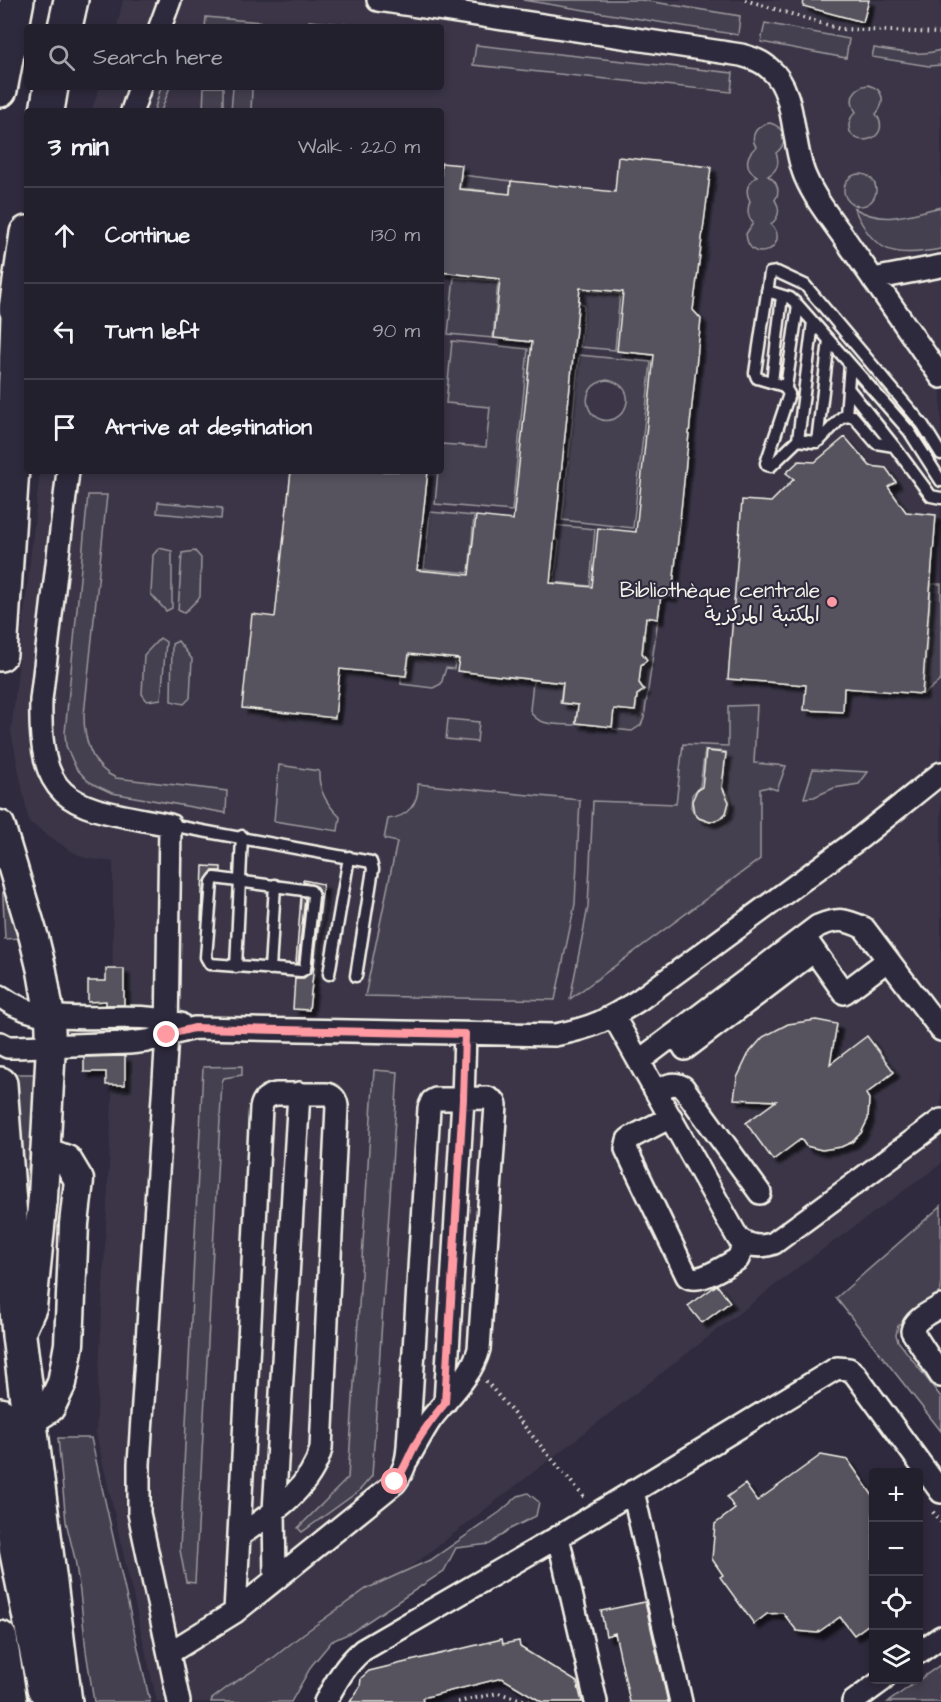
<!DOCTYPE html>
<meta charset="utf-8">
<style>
body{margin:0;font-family:"Architects Daughter","Playpen Sans Arabic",sans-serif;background:#2b2836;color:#f1f3f6}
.controls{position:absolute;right:18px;bottom:18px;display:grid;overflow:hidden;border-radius:6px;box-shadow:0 3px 9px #0003}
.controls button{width:54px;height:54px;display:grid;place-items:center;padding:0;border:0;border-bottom:2px solid #403e4a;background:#23202e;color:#f1f3f6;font:30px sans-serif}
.stop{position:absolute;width:18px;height:18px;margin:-14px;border:4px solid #ff9aa2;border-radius:50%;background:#fff}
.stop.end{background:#ff9aa2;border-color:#fff;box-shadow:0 2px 6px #0008}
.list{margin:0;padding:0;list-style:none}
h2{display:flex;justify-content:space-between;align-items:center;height:78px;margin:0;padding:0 24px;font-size:26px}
h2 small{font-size:20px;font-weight:400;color:#a3a3aa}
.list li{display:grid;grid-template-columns:39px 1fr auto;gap:18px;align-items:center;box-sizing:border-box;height:96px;padding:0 24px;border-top:2px solid #403e4a}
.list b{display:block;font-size:22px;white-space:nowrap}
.list em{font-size:20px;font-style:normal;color:#a3a3aa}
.icon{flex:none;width:33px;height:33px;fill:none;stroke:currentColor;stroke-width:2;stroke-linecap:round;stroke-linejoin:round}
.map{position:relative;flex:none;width:941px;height:1702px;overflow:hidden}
.search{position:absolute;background:#23202e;box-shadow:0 3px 9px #0003;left:24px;top:24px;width:420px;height:66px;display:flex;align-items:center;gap:15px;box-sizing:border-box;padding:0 21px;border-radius:6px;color:#a3a3aa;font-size:22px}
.panel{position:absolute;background:#23202e;box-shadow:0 3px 9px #0003;left:24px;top:108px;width:420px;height:366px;border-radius:6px}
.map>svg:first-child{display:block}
.built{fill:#3b3647}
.green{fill:#454050;stroke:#9c989c;stroke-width:1.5;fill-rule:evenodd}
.building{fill:#56525f;stroke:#f4f1e8;stroke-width:1.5;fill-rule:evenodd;filter:url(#shadow)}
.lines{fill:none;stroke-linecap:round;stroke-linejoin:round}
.service-casing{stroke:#f4f1e8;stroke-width:15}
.minor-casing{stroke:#f4f1e8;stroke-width:26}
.secondary-casing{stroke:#f4f1e8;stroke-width:33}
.trunk-casing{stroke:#f4f1e8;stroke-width:38}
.path{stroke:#f4f1e8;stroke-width:4;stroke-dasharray:1.5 4.5;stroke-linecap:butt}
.service{stroke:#2f2a3d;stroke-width:10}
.minor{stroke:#2f2a3d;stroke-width:21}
.secondary{stroke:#2f2a3d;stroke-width:28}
.trunk{stroke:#2f2a3d;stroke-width:33}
.route{stroke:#ff9aa2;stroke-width:8}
.poi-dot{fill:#ff9aa2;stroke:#2f2a3d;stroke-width:2}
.labels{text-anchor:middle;stroke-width:4.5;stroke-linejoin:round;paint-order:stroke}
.poi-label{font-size:21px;fill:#f4f1e8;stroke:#2f2a3d;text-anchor:end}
</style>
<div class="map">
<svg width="941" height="1702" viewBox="0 0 941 1702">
<defs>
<filter id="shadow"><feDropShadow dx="5.5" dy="5.5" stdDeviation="1.5" flood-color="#0009"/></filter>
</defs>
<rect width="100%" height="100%" fill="#2f2a3d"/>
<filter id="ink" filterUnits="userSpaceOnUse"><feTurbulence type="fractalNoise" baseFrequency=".0167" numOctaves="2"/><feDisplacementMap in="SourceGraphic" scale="12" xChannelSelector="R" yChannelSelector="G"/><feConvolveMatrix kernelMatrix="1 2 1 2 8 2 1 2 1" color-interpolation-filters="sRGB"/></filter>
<g filter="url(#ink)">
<path class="built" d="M123,0h818v1164l-141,102 -564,436h-79l-61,-269 16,-332 1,-239 -28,-4 -16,-8 -40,-28 -18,-90 29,-261h401v-360h-350l9,-24h341v-60h-324z"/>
<path class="green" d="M523,0h118l99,16 -2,19z
M206,17l54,5v5h-55z
M309,21l63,6h-64z
M765,23l84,16 -3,19 -85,-16z
M476,45l257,28 -2,19 -258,-27z
M874,48c21,3 45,9 66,2l1,15 -12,1 -57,-9z
M868,85c16,4 18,17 8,29 19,27 -29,37 -27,10 1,-6 3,-9 7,-12 -8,-13 -3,-25 12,-27z
M161,87h9l-9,24h-7z
M204,87h19v24h-20z
M233,87h17l2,3 -1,21h-20z
M770,123c15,4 19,20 6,30 4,10 2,17 -8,23 9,5 13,15 7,24 6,9 4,18 -4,24 22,22 -22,45 -25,10l7,-11c-6,-7 -6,-13 -3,-22 -6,-11 -2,-18 7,-25 -13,-8 -12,-20 -1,-29 -7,-12 1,-22 14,-24z
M844 190a16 16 0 1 1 32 0a16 16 0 1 1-32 0Z
M462,175l49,6 -6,55 -16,16 7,-60 -35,-4z
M941,207v42c-47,8 -66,6 -87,-41 30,18 56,6 87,-1z
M454,277l44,4 -5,57 -45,-4z
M577,290l43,4 -5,56 -35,-3 4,-41 -8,-9z
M452,341l76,8 -16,162 -77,-7 3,-33h3v-27l45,3 4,-40 -44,-4z
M579,355l72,7 -18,166 -71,-8zM607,380c13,2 24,11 19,26 -2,6 -6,10 -12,13 -26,10 -41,-33 -7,-39z
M88,495h19l-23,220c0,24 7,52 32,63l111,13 -1,22 -114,-20 -15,-7 -9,-5 -12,-13 -10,-22 -1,-13z
M158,502l64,6 -1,11 -64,-6z
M430,512l44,4 -5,57 -45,-4z
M552,525l43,4 -5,57 -36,-4 5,-40 -8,-9z
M159,548l13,3v57l-6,3 -15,-17 2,-39z
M195,551l6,7 -1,39 -16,16 -6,-3 4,-57z
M932,584h9v96l-17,14z
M451,598l11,17 -8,54 -8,-1 -5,16 -8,4 -32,-4v-7h6l3,-22 35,3z
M541,608l16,70 5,8 -2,17 18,2 -3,20c-15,-1 -39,2 -45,-15z
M625,616l33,3 -14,99 -3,7 -9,6 -19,-2 1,-20 22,2 2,-15 7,-6 -6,-8 2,-16 7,-6 -5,-7 2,-17 -22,-3z
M160,638l6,4 -5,57 -14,2 -5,-7 2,-39z
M178,641l14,18 -2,39 -6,6 -13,-3 1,-57z
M757,705l-3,58 32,3 -9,24 -9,-3 -8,2v70l-190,140 18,-92 5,-106 83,3 7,-60 45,2v-40zM705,750l21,2 -3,36c24,25 -19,52 -32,19l1,-12 8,-9z
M448,719l31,3 -2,20 -31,-3z
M279,765l40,6c-1,19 7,33 21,46l-2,14 -64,-10z
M813,769l55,3 -9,12 -25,4 -20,9 -10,1z
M418,784l162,16 -5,104 -20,96 -190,-4 32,-154 -13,-3 4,-20c20,-2 31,-16 30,-35z
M2,878l18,60 -15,1z
M242,1066v9l-18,3 -2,4 -27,501 -9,-1 -6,-32 23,-483z
M374,1070l24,2 -26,404 -13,15 -57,41 -4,-4 50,-50z
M11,1074h26l-15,154z
M941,1206v85l-43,35 -2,9 2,6 43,56v34l-105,-133z
M58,1438h33l59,264h-56l-8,-51 -6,-59 -5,-33 -9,-37z
M528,1493l11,9 -3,14 -28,14 -18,14 -34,4 -12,23 -92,61 -20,9 -20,24 -21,37h-80l1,-3 17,-13 44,-28 30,-24 63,-45 66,-30 68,-47 18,-16z
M940,1665l1,37h-53z"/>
<path class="building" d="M804,0h65l-6,22 -60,-16z
M618,157l93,10 -18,143 8,9 -29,277 -11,-1 -3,24 -12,-2 -4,36 5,7 -6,5 -2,18 5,7 -7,5 -2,16 -21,-2 -2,18 -36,-4 2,-18 -17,-2 2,-20 -106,-12 2,-12 -50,-5 -3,22 -66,-7 -5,49 -93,-10 10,-94 23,3 16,-146h137l-11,99 52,5 7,-59 37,4 19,-178 -38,-4 6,-59 -59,-7v-109l21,2 -3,24 51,5 1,-13 104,11zM580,288l43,4 -6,59 37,4 -18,177 -38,-4 -6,59 -42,-4z
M845,437l25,29 16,2 10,14 -8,5 18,25 30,3 -14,179 -78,-6 -1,24 -39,-2 2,-25 -78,-6 14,-179 29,2 23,-23 -8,-6 13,-12 16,1z
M706,751l20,2 -4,34 7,15 -3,11 -5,5 -11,4 -11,-4 -5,-5 -2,-12 5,-11 5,-3z
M203,866l18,1v4h-9l-7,10 -4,40z
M303,880l20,4 -14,126 -16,-1 2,-31h9l8,-8 8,-74 -4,-10 -13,-4z
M301,897l4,1 -7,65h-2z
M106,969h18v36h-18v-4l-18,1v-21h18z
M816,1020l21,4 -7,40 37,-28 27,36 -28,22 3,5 -1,20 -7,14 -9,9 -11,5 -19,3 -16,-4 -5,-7 -28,21 -27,-37 30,-22 -42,-2 3,-21 12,-25 14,-16 25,-13z
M125,1056v29h-19v-13h-22v-15z
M717,1285l13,17 -28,21 -14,-17z
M821,1455l27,5 25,36v125l-19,14 -14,-18 -23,16 -20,-2 -14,-18 -16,1 -13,10 -34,-47 3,-2 -11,-16 3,-35 20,-15 -8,-12 18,-13 12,17z
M645,1602l23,100h-38l-15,-69 -9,3 -5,-25z
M502,1639l1,5 16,-3 1,6 57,35 5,20h-40l-40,-24 -80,20 1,4h-73l10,-15 1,-9 8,-7z"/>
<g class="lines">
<g class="service-casing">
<path id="service" d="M767,291l23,7 8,7 111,126 32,50
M772,382l10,-86
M786,387l12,-82
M848,388l46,58
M846,415l4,-51
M798,440l15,-118
M817,442l12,-102
M941,454l-18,-29 -118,-140 -28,-13 -7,1 -15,100 2,5 27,8 5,8 -23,69 1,2 4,1 27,-26 16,2 6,-2 22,-23 11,-1 23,27 18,3 37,50 10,2
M170,825l201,37 2,7 -17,107
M215,878l96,13 2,5 -8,73 -4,2 -91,-7 -4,-7 6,-75z
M236,967l6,-131
M270,969l5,-84
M329,974l20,-117"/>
</g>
<g class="minor-casing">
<path id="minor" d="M378,0l363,55c11,3 21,6 29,14 27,22 21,75 35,107 11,26 31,49 47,73 30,42 59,85 89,128
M160,27l10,-27
M132,111l8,-24
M873,279l68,-13
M68,471l-27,229c-3,111 35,106 129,125l-3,210 -28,429v49l40,189
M808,942l36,51 44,-33
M0,996c54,40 120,9 180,28
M614,1017l124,221c12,9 23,10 36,5l167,-123
M675,1034l10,15 129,-98
M0,1043l8,4h8l113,-4 18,-2 47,-13 361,7c37,-7 53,-15 84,-35l221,-162 81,-65
M639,1061l179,-135c20,-8 27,-7 46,2l77,102
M657,1092c9,-6 15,-11 26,-5l77,106
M671,1117l-39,20 -4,3 -2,9 61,127c12,9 39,-11 51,-17l6,-16
M941,1306c-10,6 -27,13 -29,25l29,45
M445,1403l18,-304 2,-65
M633,1491l48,211
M558,1537l38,165
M275,1579l-1,-68 25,-418
M235,1612l26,-504c2,-9 6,-12 15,-14h51c7,2 9,5 10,12l-16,343c-11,41 -49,64 -82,87
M169,1653l66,-41 160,-129c9,-12 12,-22 13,-36l21,-339 3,-7 4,-2 52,-1 7,4 1,3 -17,244c-7,27 -31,48 -48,70 -9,13 -16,28 -24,41
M918,1653l23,-16
M325,1702c11,-20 20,-37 38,-52l195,-113 279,-169 12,1 6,5 86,118
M853,1702l30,-22"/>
</g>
<g class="secondary-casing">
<path id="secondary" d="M0,825l34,113 8,33 8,46 1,28 -8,152 -11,110 -13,29
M30,1421l20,-13 12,-25 7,-39 5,-120 5,-44 -12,-20 -22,-8"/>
</g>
<g class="trunk-casing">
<path id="trunk" d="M65,27l6,-27
M0,90l17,-90
M47,111l4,-24
M16,309l11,-76
M0,654l13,-202 6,-163
M0,1084l19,252 46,366
M0,1415l16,133 28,140
M0,1638l10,64"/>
</g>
<path class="path" d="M745,0l95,29 101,4
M486,1381l98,116
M933,1512l8,10
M458,1702l40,-9 32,9"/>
<use href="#service" class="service"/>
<use href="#minor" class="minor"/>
<use href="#secondary" class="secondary"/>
<use href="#trunk" class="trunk"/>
</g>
</g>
<g class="lines" filter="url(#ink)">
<path class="route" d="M167,1035l27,-7 271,6 -2,65 -18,304c-11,13 -21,27 -30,42 -7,13 -11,26 -20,37"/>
</g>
<circle class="poi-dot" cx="832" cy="602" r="6"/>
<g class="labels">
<g class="poi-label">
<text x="820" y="597">Bibliothèque centrale<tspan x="820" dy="24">المكتبة المركزية</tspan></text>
</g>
</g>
</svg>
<div class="controls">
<button>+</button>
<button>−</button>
<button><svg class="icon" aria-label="locate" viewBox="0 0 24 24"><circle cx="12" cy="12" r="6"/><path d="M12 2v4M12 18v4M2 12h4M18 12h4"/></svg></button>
<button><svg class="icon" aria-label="layers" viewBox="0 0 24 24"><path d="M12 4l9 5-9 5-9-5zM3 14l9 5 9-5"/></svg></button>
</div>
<div class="stop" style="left:395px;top:1482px"></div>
<div class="stop end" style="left:167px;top:1035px"></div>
<div class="search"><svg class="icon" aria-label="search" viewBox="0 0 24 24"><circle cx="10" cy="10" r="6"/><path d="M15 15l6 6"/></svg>Search here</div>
<section class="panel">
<h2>3 min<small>Walk · 220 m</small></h2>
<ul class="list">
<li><svg class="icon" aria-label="ahead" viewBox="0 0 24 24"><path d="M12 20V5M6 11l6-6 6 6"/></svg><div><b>Continue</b></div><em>130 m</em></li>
<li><svg class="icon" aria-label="left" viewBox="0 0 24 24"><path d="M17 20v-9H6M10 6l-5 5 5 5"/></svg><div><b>Turn left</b></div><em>90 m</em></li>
<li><svg class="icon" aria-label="arrive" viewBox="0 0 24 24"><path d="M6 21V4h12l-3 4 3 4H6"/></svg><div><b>Arrive at destination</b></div></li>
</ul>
</section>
</div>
